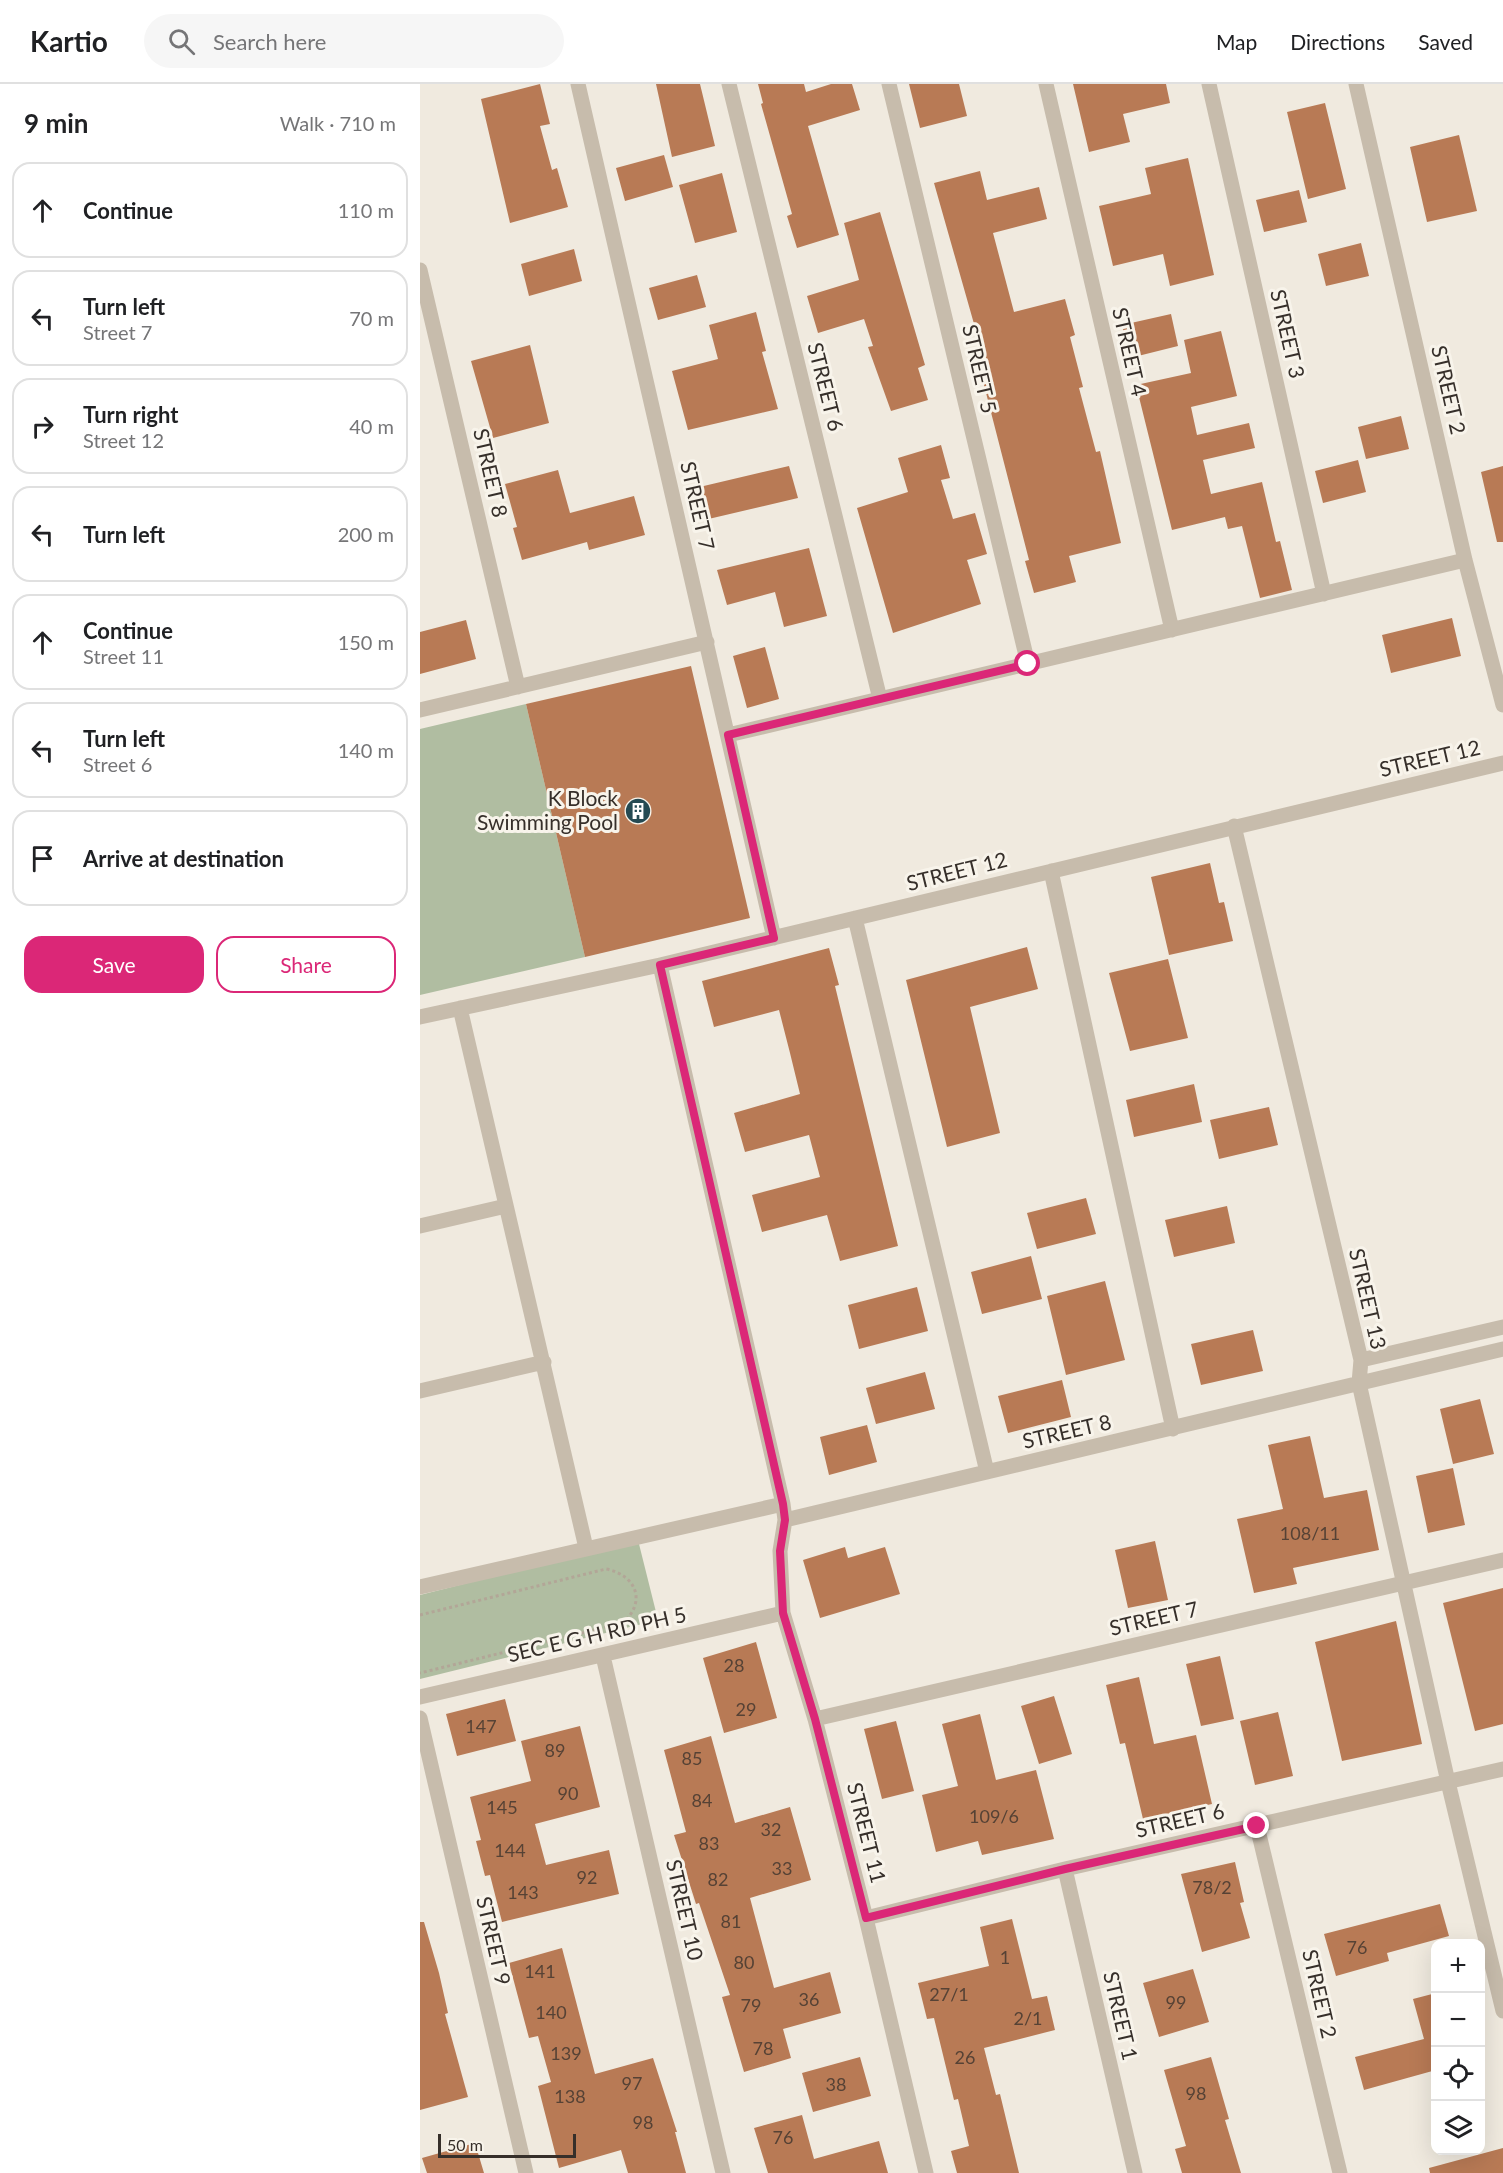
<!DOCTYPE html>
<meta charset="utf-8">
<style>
body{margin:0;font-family:Lato,sans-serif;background:#f6f6f6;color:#202124}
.controls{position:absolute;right:18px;bottom:18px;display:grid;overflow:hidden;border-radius:12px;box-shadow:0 6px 24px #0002}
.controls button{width:54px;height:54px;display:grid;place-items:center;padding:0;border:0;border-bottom:2px solid #e0e0e0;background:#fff;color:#202124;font:30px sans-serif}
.scale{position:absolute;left:18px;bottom:15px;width:138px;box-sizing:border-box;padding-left:6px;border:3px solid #362f2a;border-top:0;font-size:16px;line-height:21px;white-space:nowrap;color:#362f2a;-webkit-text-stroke:4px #f8f4eb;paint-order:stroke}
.stop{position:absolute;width:18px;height:18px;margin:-14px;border:4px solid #db2777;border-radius:50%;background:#fff}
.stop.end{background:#db2777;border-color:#fff;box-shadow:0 2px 6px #0008}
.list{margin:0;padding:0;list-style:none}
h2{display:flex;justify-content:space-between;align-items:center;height:78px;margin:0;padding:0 24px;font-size:26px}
h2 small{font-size:20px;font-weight:400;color:#757577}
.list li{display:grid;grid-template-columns:39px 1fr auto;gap:18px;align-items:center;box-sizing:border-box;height:96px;margin:0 12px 12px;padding:0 12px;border:2px solid #e0e0e0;border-radius:18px}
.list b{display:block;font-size:22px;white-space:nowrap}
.list p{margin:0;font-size:20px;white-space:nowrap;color:#757577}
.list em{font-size:20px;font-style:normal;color:#757577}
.actions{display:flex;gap:12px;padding:18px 24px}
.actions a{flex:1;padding:14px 0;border:2px solid #db2777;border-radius:18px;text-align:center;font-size:21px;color:#db2777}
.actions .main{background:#db2777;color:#fff}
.icon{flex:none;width:33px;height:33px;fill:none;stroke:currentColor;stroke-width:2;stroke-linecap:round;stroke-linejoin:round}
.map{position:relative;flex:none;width:1083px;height:2089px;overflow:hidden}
header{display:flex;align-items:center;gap:36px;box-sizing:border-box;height:84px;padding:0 30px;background:#fff;border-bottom:2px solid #e0e0e0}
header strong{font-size:28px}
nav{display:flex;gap:33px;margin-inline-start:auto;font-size:21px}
.search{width:420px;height:54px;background:#f6f6f6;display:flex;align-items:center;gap:15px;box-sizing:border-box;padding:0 21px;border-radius:33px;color:#757577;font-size:22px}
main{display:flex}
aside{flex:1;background:#fff}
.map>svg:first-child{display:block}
.green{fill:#b0bda1}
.building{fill:#b87a55}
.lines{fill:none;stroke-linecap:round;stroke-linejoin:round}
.path{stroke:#b2a697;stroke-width:3;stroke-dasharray:3 3;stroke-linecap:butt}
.street{stroke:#c7bcac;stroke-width:15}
.route{stroke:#db2777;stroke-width:8}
.labels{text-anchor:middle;stroke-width:6;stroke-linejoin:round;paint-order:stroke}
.number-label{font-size:18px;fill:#564235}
.street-label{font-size:21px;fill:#362f2a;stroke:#f8f4eb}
.poi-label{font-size:21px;fill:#362f2a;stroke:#f8f4eb;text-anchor:end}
</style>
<header>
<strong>Kartio</strong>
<div class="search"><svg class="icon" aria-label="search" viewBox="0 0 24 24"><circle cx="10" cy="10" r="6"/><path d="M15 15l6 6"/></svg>Search here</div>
<nav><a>Map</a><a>Directions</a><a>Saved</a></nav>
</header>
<main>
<aside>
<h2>9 min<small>Walk · 710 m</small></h2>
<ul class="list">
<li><svg class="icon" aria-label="ahead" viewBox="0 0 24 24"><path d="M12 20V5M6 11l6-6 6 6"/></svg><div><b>Continue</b></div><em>110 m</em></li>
<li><svg class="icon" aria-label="left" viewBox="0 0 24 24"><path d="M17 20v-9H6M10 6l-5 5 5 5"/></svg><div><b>Turn left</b><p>Street 7</p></div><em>70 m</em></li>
<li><svg class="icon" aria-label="right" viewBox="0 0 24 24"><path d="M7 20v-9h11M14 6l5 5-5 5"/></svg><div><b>Turn right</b><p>Street 12</p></div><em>40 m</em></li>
<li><svg class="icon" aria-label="left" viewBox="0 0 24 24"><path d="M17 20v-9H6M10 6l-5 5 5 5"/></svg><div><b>Turn left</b></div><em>200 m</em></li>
<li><svg class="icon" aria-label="ahead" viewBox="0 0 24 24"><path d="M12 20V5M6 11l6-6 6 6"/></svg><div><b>Continue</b><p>Street 11</p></div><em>150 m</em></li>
<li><svg class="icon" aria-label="left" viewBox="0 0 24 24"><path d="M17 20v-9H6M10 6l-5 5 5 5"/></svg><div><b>Turn left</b><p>Street 6</p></div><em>140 m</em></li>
<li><svg class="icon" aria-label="arrive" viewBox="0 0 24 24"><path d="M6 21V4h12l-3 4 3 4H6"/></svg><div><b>Arrive at destination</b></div></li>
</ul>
<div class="actions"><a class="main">Save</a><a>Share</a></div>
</aside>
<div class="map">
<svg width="1083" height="2089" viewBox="0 0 1083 2089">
<rect width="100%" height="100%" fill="#f0eadf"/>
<path class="green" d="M106,620l59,253 -165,38v-266z
M218,1456l20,80 -238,59v-84z"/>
<path class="building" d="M120,0l10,40 -10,2 12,44 5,-2 11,39 -58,16 -29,-124z
M236,0h44l15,62 -43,11z
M338,0h46l2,8 25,-8h21l8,26 -52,16 31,109 -42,13 -10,-32 5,-2 -31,-110 2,-1z
M489,0h50l8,32 -47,12z
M653,0h93l4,19 -47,11 7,28 -41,10z
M905,19l21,86 -38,10 -21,-87z
M1039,51l18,76 -50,11 -17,-75z
M244,71l9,32 -48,14 -9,-33z
M768,74l26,117 -44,11 -7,-32 -50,12 -14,-60 52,-12 -6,-26z
M560,87l7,29 52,-13 8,32 -54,14 21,79 51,-13 10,36 -5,2 13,50 -4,1 17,64 4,-1 21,92 -52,13 7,26 -42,11 -9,-32 4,-1 -53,-206 6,-2 -48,-169z
M302,89l15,59 -42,11 -16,-58z
M879,106l8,32 -43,10 -8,-32z
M460,128l45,153 -7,3 10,32 -37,11 -23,-64 5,-1 -9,-27 -46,14 -11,-37 52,-16 -15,-57z
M941,159l8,33 -43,10 -8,-32z
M154,165l8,32 -53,15 -8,-32z
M277,191l9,32 -48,13 -9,-32z
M336,228l10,39 -4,1 16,57 -90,21 -16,-59 46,-12 -9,-34z
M751,230l7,32 -48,12 -8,-33z
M801,247l16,65 -46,11 6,28 52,-12 6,25 -52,12 8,34 51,-12 14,60 4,-1 12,49 -32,8 -18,-72 -14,3 -3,-12 -53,13 -36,-145 55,-12 -7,-33z
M110,261l19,78 -56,15 -22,-77z
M981,332l8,33 -43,10 -8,-32z
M521,361l9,33 -9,2 12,39 22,-6 12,41 -20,6 14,44 -88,29 -36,-125 51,-16 -10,-34z
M938,376l8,32 -43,11 -8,-32z
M369,382l9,32 -98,23 -9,-32z
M1083,382v76h-6l-16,-70z
M138,386l12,43 64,-17 11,39 -56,15 -2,-8 -65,18 -9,-32 4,-1 -12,-43z
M389,464l18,68 -43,11 -9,-35 -48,13 -10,-35z
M1032,534l9,38 -70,17 -9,-38z
M46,536l10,39 -56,15v-42z
M345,563l14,52 -32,9 -14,-52z
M271,582l59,252 -165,39 -59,-253z
M790,779l9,40 5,-1 9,39 -64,14 -18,-78z
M607,863l11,42 -68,18 30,126 -53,14 -41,-167z
M409,864l10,37 -4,1 63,260 -58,15 -13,-46 -65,17 -10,-37 68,-18 -11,-42 -64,17 -11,-39 66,-19 -10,-41 -11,-43 -65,17 -12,-46z
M748,875l20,79 -58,13 -21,-78z
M774,1000l8,38 -68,15 -8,-37z
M849,1023l9,38 -59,14 -9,-39z
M666,1114l10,36 -59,15 -10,-36z
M807,1122l8,37 -61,14 -9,-37z
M611,1172l11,43 -60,15 -11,-42z
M685,1197l20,79 -59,15 -19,-79z
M497,1203l11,44 -69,18 -11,-44z
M833,1246l10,41 -62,14 -10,-41z
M505,1288l10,37 -59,15 -10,-36z
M642,1296l9,37 -63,16 -10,-37z
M1060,1315l14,55 -41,10 -13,-55z
M447,1341l10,37 -48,13 -9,-38z
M890,1352l14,62 43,-8 12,60 -86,18 4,16 -43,9 -17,-74 46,-10 -15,-64z
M1033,1384l12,57 -37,8 -12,-57z
M735,1457l13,59 -40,8 -13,-58z
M425,1463l3,11 37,-11 15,47 -80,24 -17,-58z
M1083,1504v136l-28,7 -32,-128z
M976,1537l26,123 -80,17 -27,-119z
M336,1558l21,76 -53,15 -21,-75z
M800,1572l14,63 -33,7 -15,-62z
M719,1593l15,67 42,-9 16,69 -69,15 -18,-76 -5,1 -14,-59z
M634,1612l18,58 -33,10 -18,-58z
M85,1615l11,42 -59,15 -11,-42z
M858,1628l15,64 -38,9 -15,-64z
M560,1630l16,66 40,-10 18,69 -72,16 -4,-14 -42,11 -14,-57 36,-9 -16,-62z
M476,1637l18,70 -32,8 -18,-70z
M160,1642l20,81 -65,17 11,41 63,-15 10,44 -117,28 -12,-47 -5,1 -9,-35 5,-1 -11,-43 61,-16 -10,-40z
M291,1652l24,87 55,-16 21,73 -61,18 24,90 56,-16 11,41 -58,16 8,29 -47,14 -22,-75 8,-2 -31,-92 -3,1 -22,-69 12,-3 -22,-82z
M815,1778l9,40 -4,1 10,35 -48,14 -21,-78z
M1020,1820l9,32 -62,17 2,8 -53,15 -12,-42z
M592,1835l20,80 15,-3 8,34 -71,18 12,47 4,-1 19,79h-62l-6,-22 18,-5 -11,-47 -4,1 -20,-82 -7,1 -9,-36 71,-17 -9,-39z
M0,1838h4l15,51 9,40 -3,1 23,83 -48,13z
M142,1864l33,126 58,-16 24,74h-2l11,41h-58l-7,-23 -62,18 -21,-82 13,-4 -13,-46 -9,2 -20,-75z
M773,1885l16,53 -50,15 -16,-54z
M1016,1909v77l-72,20 -9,-33 69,-18 -11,-40z
M440,1973l11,39 -58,16 -11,-39z
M791,1973l18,62 -4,1 16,53h-59l-7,-24 11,-3 -22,-76z
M382,2031l12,44 65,-18 9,32h-120l-14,-45z
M55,2059l9,30h-57l-5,-15z
M1083,2064v25h-73l-1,-5z"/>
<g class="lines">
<path class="path" d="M0,1531l186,-46c30,6 41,32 17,54l-203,50"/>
<path class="street" d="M158,0l196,854
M309,0l151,615
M469,0l139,580
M626,0l126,546
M789,0l115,510
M936,0l109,476 38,145
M0,186l98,417
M0,626l287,-68
M308,651l737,-175
M814,742l127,534 -2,23 89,399 55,229
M631,787l122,558
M435,834l132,554
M240,881l123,539 2,16 -5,31 3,62 32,106 51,199 60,255
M40,924l126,540
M0,933l240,-52 843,-202
M0,1142l86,-20
M941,1276l142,-33
M0,1307l124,-29
M365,1436l718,-171
M0,1503l363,-83
M183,1572l120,517
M0,1613l363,-84
M0,1634l106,455
M395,1635l688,-159
M837,1742l83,347
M645,1785l70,304
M446,1834l199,-49 438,-100"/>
</g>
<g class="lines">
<path class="route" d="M608,580l-300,71 46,203 -114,27 123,539 2,16 -5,31 3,62 32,106 51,199 199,-49 192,-43"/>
</g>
<defs>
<g id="building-disc" transform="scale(1.35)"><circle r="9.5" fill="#254a53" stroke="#f8f4eb"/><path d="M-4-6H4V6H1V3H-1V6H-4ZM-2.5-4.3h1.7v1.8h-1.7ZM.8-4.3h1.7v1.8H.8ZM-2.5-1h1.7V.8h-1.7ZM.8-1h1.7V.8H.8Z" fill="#fff"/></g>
</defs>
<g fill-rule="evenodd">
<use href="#building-disc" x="218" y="727"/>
</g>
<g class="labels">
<g class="number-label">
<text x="890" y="1456">108/11</text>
<text x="314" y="1588">28</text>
<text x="326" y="1632">29</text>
<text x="61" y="1649">147</text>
<text x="135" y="1673">89</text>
<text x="272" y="1681">85</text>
<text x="148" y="1716">90</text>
<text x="282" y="1723">84</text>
<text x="82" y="1730">145</text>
<text x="574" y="1739">109/6</text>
<text x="351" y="1752">32</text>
<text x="289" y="1766">83</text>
<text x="90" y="1773">144</text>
<text x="362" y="1791">33</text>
<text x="167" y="1800">92</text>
<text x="298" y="1802">82</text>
<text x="792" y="1810">78/2</text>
<text x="103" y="1815">143</text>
<text x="311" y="1844">81</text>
<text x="937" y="1870">76</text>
<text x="585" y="1880">1</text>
<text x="324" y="1885">80</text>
<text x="120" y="1894">141</text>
<text x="529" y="1917">27/1</text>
<text x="389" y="1922">36</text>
<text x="756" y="1925">99</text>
<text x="331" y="1928">79</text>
<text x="131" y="1935">140</text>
<text x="608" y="1941">2/1</text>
<text x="343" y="1971">78</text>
<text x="146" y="1976">139</text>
<text x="545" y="1980">26</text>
<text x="212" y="2006">97</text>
<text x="416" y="2007">38</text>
<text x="776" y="2016">98</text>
<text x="150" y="2019">138</text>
<text x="223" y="2045">98</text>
<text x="363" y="2060">76</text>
</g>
<g class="street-label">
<text transform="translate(867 250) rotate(77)" y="7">STREET 3</text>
<text transform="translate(709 268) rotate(77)" y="7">STREET 4</text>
<text transform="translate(559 285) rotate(77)" y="7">STREET 5</text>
<text transform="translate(405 303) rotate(76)" y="7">STREET 6</text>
<text transform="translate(1028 306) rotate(77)" y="7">STREET 2</text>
<text transform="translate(70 389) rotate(77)" y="7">STREET 8</text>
<text transform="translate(277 422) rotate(77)" y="7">STREET 7</text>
<text transform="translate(1010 675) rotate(-13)" y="7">STREET 12</text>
<text transform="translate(537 788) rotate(-14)" y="7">STREET 12</text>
<text transform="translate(947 1215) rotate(77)" y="7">STREET 13</text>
<text transform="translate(647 1348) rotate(-13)" y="7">STREET 8</text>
<text transform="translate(734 1535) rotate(-13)" y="7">STREET 7</text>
<text transform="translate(177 1551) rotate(-13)" y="7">SEC E G H RD PH 5</text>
<text transform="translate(760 1737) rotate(-13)" y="7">STREET 6</text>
<text transform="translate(446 1749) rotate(76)" y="7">STREET 11</text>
<text transform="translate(264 1826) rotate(77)" y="7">STREET 10</text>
<text transform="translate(73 1857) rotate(77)" y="7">STREET 9</text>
<text transform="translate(899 1910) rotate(77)" y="7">STREET 2</text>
<text transform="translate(700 1932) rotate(77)" y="7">STREET 1</text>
</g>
<g class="poi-label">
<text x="198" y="722">K Block<tspan x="198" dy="24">Swimming Pool</tspan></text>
</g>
</g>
</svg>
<div class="controls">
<button>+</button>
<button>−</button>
<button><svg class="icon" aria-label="locate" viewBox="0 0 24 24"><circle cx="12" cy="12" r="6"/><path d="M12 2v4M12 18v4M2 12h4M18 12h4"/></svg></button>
<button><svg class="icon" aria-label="layers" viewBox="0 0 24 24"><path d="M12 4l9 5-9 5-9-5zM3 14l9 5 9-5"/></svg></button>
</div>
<div class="scale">50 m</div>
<div class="stop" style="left:608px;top:580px"></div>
<div class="stop end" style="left:837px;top:1742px"></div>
</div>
</main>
